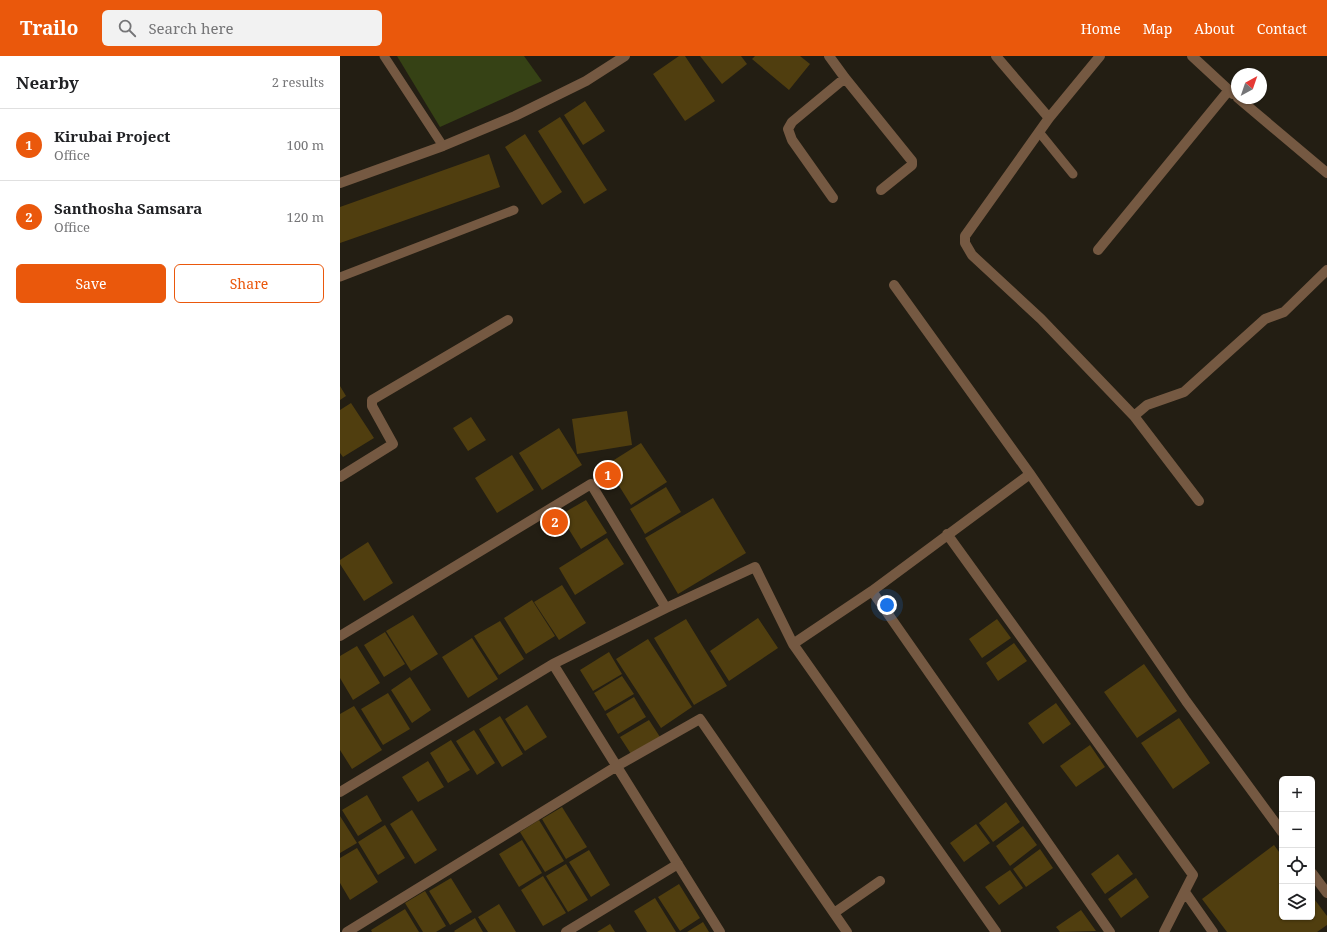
<!DOCTYPE html>
<meta charset="utf-8">
<style>
body{margin:0;font-family:"Noto Serif",serif;background:#f2f2f2;color:#202124}
.controls{position:absolute;right:12px;bottom:12px;display:grid;overflow:hidden;border-radius:6px;box-shadow:0 1px 3px #0004}
.controls button{width:36px;height:36px;display:grid;place-items:center;padding:0;border:0;border-bottom:1px solid #e0e0e0;background:#fff;color:#202124;font:20px sans-serif}
.compass{position:absolute;left:891px;top:12px;width:36px;height:36px;border-radius:50%;background:#fff;box-shadow:0 1px 3px #0004;rotate:40deg}
.you{position:absolute;left:547px;top:549px;width:14px;height:14px;margin:-10px;border:3px solid #fff;border-radius:50%;background:#1a73e8;box-shadow:0 0 0 6px #1a73e833}
.badge{display:grid;place-items:center;width:26px;height:26px;border-radius:50%;background:#ea580c;color:#fff;font-size:13px;font-weight:700}
.pin{position:absolute;translate:-50% -50%;border:2px solid #fff;box-shadow:0 1px 4px #0006}
.list{margin:0;padding:0;list-style:none}
h2{display:flex;justify-content:space-between;align-items:center;height:52px;margin:0;padding:0 16px;font-size:17px}
h2 small{font-size:13px;font-weight:400;color:#757577}
.list li{display:grid;grid-template-columns:26px 1fr auto;gap:12px;align-items:center;box-sizing:border-box;height:72px;padding:0 16px;border-top:1px solid #e0e0e0}
.list b{display:block;font-size:15px;white-space:nowrap}
.list p{margin:0;font-size:13px;white-space:nowrap;color:#757577}
.list em{font-size:13px;font-style:normal;color:#757577}
.actions{display:flex;gap:8px;padding:12px 16px}
.actions a{flex:1;padding:9px 0;border:1px solid #ea580c;border-radius:6px;text-align:center;font-size:14px;color:#ea580c}
.actions .main{background:#ea580c;color:#fff}
.icon{flex:none;width:22px;height:22px;fill:none;stroke:currentColor;stroke-width:2;stroke-linecap:round;stroke-linejoin:round}
.map{position:relative;flex:none;width:987px;height:876px;overflow:hidden}
header{display:flex;align-items:center;gap:24px;box-sizing:border-box;height:56px;padding:0 20px;background:#ea580c;color:#fff}
header strong{font-size:19px}
nav{display:flex;gap:22px;margin-inline-start:auto;font-size:14px}
.search{width:280px;height:36px;background:#f2f2f2;display:flex;align-items:center;gap:10px;box-sizing:border-box;padding:0 14px;border-radius:6px;color:#757577;font-size:15px}
main{display:flex}
aside{flex:1;background:#fff}
.map>svg:first-child{display:block}
.green{fill:#364215}
.building{fill:#503e0f}
.lines{fill:none;stroke-linecap:round;stroke-linejoin:round}
.service{stroke:#755942;stroke-width:9}
.minor{stroke:#755942;stroke-width:10}
.tertiary{stroke:#755942;stroke-width:10}
</style>
<header>
<strong>Trailo</strong>
<div class="search"><svg class="icon" aria-label="search" viewBox="0 0 24 24"><circle cx="10" cy="10" r="6"/><path d="M15 15l6 6"/></svg>Search here</div>
<nav><a>Home</a><a>Map</a><a>About</a><a>Contact</a></nav>
</header>
<main>
<aside>
<h2>Nearby<small>2 results</small></h2>
<ul class="list">
<li><span class="badge">1</span><div><b>Kirubai Project</b><p>Office</p></div><em>100 m</em></li>
<li><span class="badge">2</span><div><b>Santhosha Samsara</b><p>Office</p></div><em>120 m</em></li>
</ul>
<div class="actions"><a class="main">Save</a><a>Share</a></div>
</aside>
<div class="map">
<svg width="987" height="876" viewBox="0 0 987 876">
<rect width="100%" height="100%" fill="#231e13"/>
<path class="green" d="M57,0h127l18,25 -102,46z"/>
<path class="building" d="M339,0h6l30,45 -30,20 -32,-47z
M360,0h41l6,8 -25,20z
M415,0h45l10,8 -21,26 -37,-31z
M245,45l20,30 -22,14 -19,-30z
M220,61l47,73 -23,14 -46,-73z
M185,78l37,58 -20,13 -37,-58z
M149,98l11,33 -160,56v-36z
M0,330l6,10 -6,4z
M11,347l23,35 -31,19 -3,-4v-43z
M287,355l5,34 -55,9 -5,-35z
M131,361l15,23 -18,11 -15,-23z
M219,372l23,37 -40,25 -23,-37z
M301,387l26,39 -36,23 -25,-40z
M172,399l22,35 -37,23 -22,-35z
M326,431l15,25 -36,22 -15,-25z
M373,442l33,55 -68,41 -33,-56z
M246,444l21,33 -26,16 -21,-34z
M267,482l17,26 -49,31 -16,-27z
M28,486l25,41 -29,18 -24,-37v-4z
M222,529l24,38 -27,17 -25,-38z
M192,544l23,36 -29,18 -22,-36z
M73,559l25,39 -27,17 -25,-40z
M418,562l20,30 -49,33 -19,-30z
M346,563l41,67 -33,19 -40,-67z
M657,563l14,19 -29,20 -13,-19z
M160,565l24,38 -25,16 -25,-39z
M45,576l20,32 -21,13 -20,-32z
M132,582l26,41 -30,19 -26,-41z
M308,583l44,68 -31,21 -45,-69z
M674,587l13,18 -29,20 -12,-18z
M17,590l23,37 -27,17 -13,-22v-22z
M269,596l13,22 -29,17 -13,-21z
M804,608l33,47 -40,27 -33,-46z
M282,620l12,18 -29,17 -11,-18z
M70,621l21,33 -19,13 -21,-33z
M48,637l22,36 -27,16 -22,-36z
M294,641l12,20 -28,17 -12,-20z
M716,647l15,21 -28,20 -15,-21z
M187,649l20,32 -22,14 -20,-32z
M14,650l28,44 -30,19 -12,-19v-36z
M160,660l23,38 -21,13 -23,-38z
M839,662l31,45 -37,26 -32,-46z
M309,664l11,17 -29,17 -11,-17z
M134,674l21,33 -18,12 -21,-34z
M111,684l19,30 -22,13 -18,-30z
M750,689l15,22 -29,20 -16,-21z
M88,705l16,26 -26,15 -16,-25z
M27,739l15,26 -24,15 -16,-26z
M666,746l14,20 -27,20 -14,-19z
M222,751l25,40 -21,12 -24,-40z
M72,754l25,40 -22,14 -25,-40z
M0,760l17,27 -17,10z
M199,764l25,41 -19,11 -25,-40z
M636,768l14,19 -26,19 -14,-19z
M45,769l20,33 -27,17 -20,-33z
M683,770l14,19 -27,21 -14,-20z
M182,784l20,33 -23,14 -20,-33z
M934,789l8,11v61h30v-21l15,20v9l-10,7h-90l-25,-33z
M17,792l21,34 -28,18 -10,-17v-25z
M700,793l13,19 -27,19 -13,-18z
M249,794l21,35 -19,12 -22,-35z
M778,798l15,20 -28,20 -14,-20z
M226,808l22,36 -20,12 -22,-36z
M670,814l13,18 -24,17 -14,-18z
M203,820l23,37 -23,13 -22,-36z
M111,822l21,34 -22,13 -21,-34z
M796,822l13,19 -28,21 -13,-19z
M339,828l21,34 -20,13 -22,-34z
M85,835l21,35 -10,6h-13l-18,-29z
M315,842l21,34h-29l-13,-21z
M159,848l17,28h-28l-10,-15z
M65,853l14,23h-47l-1,-2z
M741,854l15,21 -36,1 -4,-5z
M135,862l8,14h-28l-1,-1z
M363,866l6,10h-22z
M270,868l5,8h-18z"/>
<g class="lines">
<path class="service" d="M44,0l59,90
M699,76l34,42
M0,221l174,-67"/>
<path class="minor" d="M489,0l16,22 67,83v4l-31,25
M656,0l53,62
M760,0l-51,62 -84,118v7l7,12 69,64 93,97 65,85
M852,0l41,38
M898,42l89,75
M493,142l-41,-58 -4,-11 4,-7 53,-44
M758,194l131,-160
M554,229l136,189 156,227 96,131
M794,360l13,-11 37,-13 81,-73 19,-7 43,-42
M0,421l53,-33 -21,-38v-6l136,-80
M607,478l246,341 -29,57
M532,535l238,341
M0,580l251,-152 75,124
M453,588l79,-53 158,-117
M213,608l167,268
M0,736l213,-128 113,-56 89,-41 38,77 203,288
M972,817l15,20
M845,836l28,40
M494,857l46,-32
M7,876l270,-166 83,-47 147,213
M226,876l112,-68"/>
<path class="tertiary" d="M0,127l103,-37 72,-30 71,-35 39,-25"/>
</g>
</svg>
<div class="controls">
<button>+</button>
<button>−</button>
<button><svg class="icon" aria-label="locate" viewBox="0 0 24 24"><circle cx="12" cy="12" r="6"/><path d="M12 2v4M12 18v4M2 12h4M18 12h4"/></svg></button>
<button><svg class="icon" aria-label="layers" viewBox="0 0 24 24"><path d="M12 4l9 5-9 5-9-5zM3 14l9 5 9-5"/></svg></button>
</div>
<svg class="compass" viewBox="-18 -18 36 36"><path d="M0-13l5 13h-10z" fill="#e53935"/><path d="M0 13l5-13h-10z" fill="#757577"/></svg>
<div class="you"></div>
<div class="pin badge" style="left:268px;top:419px">1</div>
<div class="pin badge" style="left:215px;top:466px">2</div>
</div>
</main>
